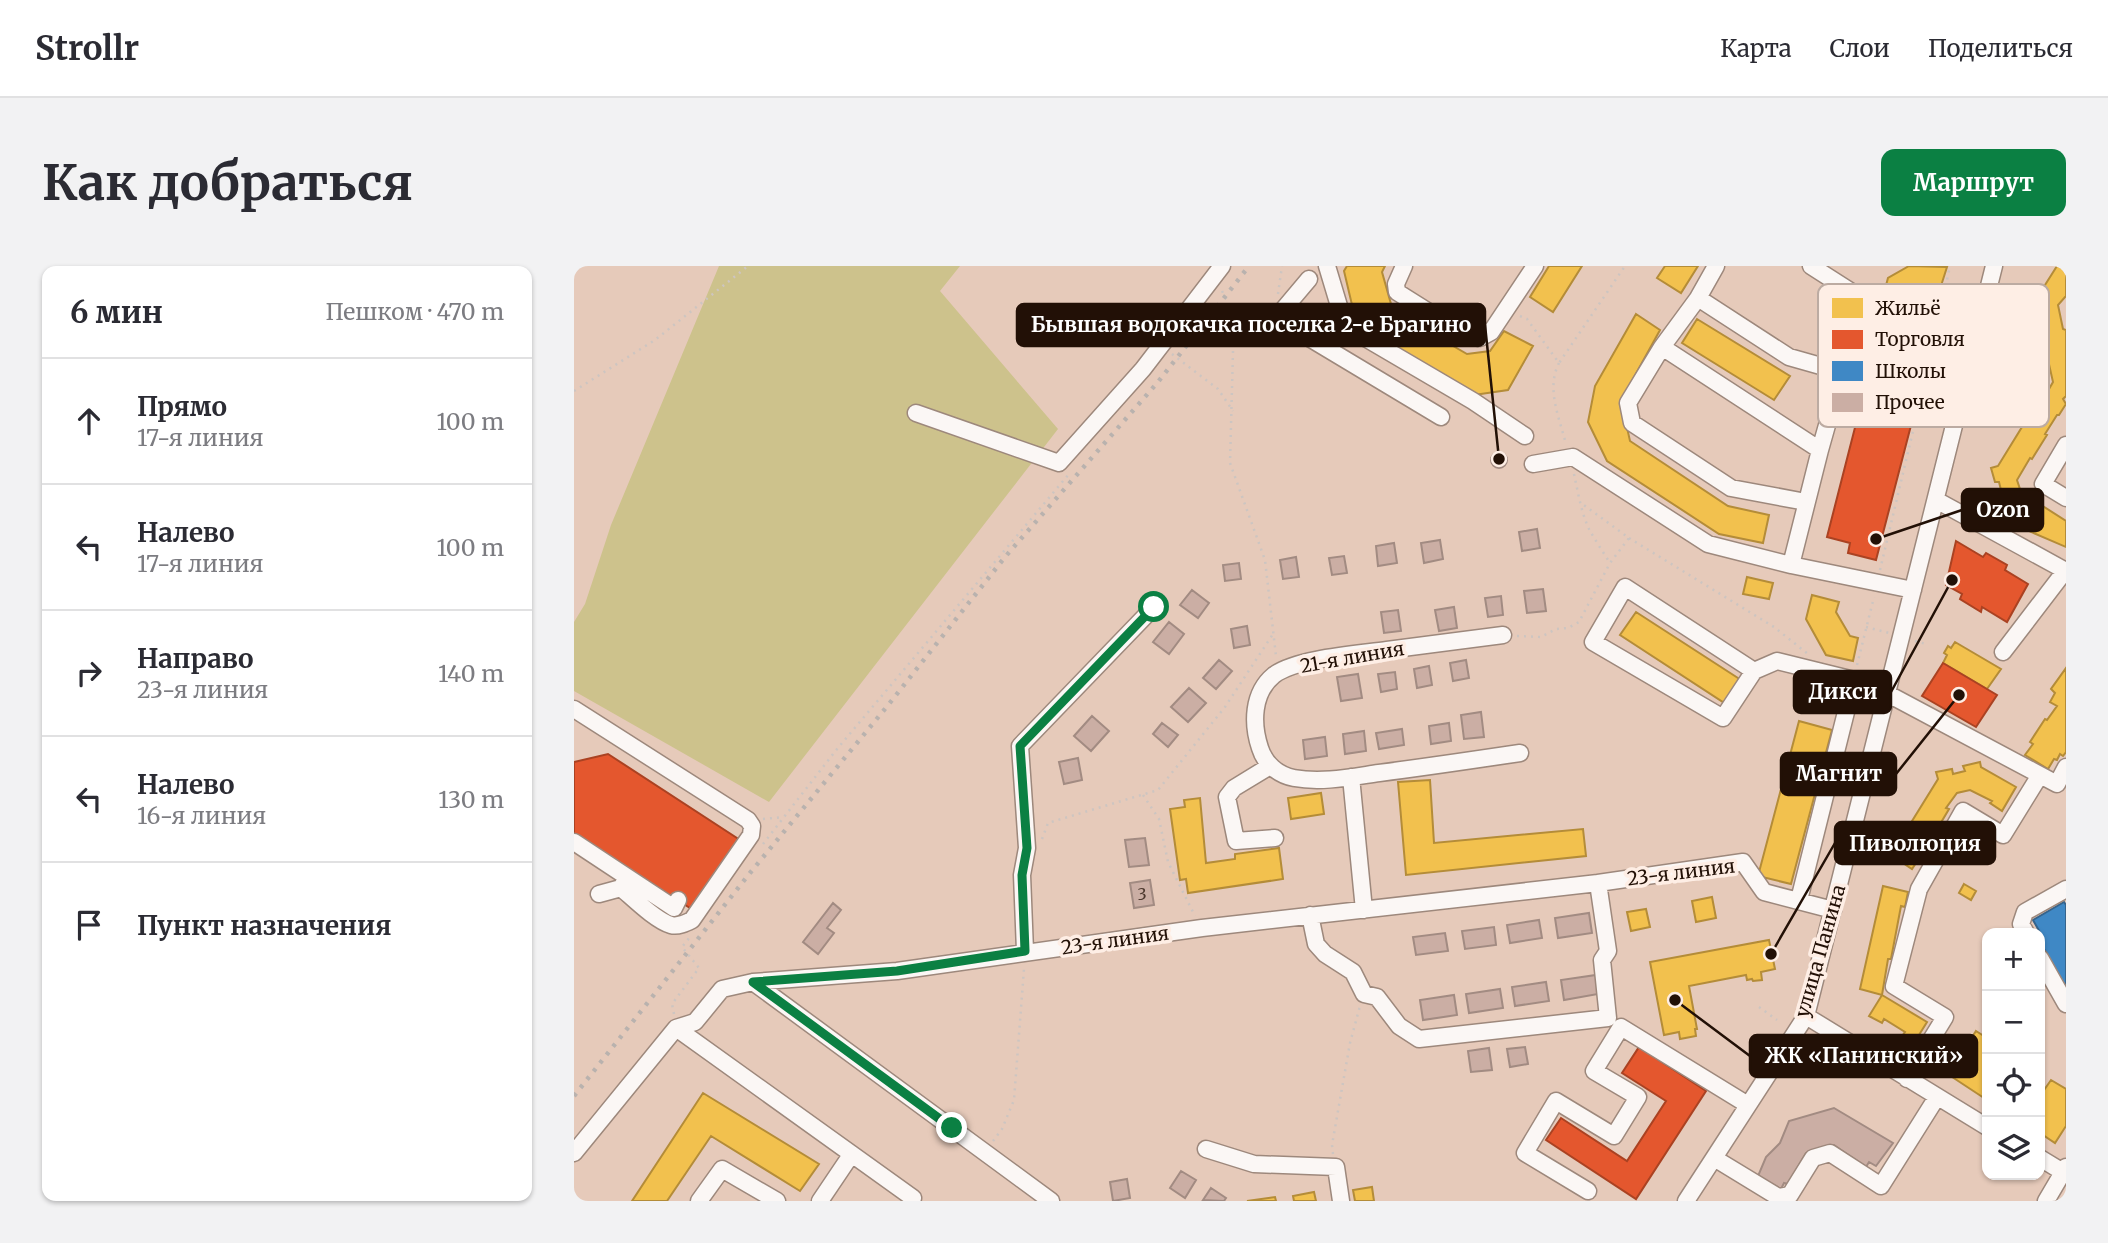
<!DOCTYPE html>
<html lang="ru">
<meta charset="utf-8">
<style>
body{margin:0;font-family:Merriweather,serif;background:#f2f2f3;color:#2b2b33}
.controls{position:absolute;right:21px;bottom:21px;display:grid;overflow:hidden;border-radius:14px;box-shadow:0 2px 5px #0004}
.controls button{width:63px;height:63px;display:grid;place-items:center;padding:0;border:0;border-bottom:2px solid #e1e1e2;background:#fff;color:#2b2b33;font:35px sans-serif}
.stop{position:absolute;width:21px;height:21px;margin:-16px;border:5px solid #0b8043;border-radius:50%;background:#fff}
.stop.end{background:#0b8043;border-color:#fff;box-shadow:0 2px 7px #0008}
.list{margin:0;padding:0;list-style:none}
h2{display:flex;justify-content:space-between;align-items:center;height:91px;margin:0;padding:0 28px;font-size:30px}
h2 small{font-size:23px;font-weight:400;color:#7c7c81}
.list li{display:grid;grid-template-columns:46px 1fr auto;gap:21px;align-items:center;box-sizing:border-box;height:126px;padding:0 28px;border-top:2px solid #e1e1e2}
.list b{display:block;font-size:26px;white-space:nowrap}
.list p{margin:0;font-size:23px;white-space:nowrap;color:#7c7c81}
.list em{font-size:23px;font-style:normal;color:#7c7c81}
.icon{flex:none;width:38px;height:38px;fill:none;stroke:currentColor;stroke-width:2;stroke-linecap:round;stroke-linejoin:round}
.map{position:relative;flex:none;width:1492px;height:935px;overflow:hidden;border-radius:14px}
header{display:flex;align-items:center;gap:42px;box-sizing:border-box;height:98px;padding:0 35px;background:#fff;border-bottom:2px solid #e1e1e2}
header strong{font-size:33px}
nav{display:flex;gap:38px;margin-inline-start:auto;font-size:24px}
.intro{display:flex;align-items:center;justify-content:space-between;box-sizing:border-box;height:168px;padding:0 42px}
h1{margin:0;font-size:49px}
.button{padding:18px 32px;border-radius:14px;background:#0b8043;color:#fff;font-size:24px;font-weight:700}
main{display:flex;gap:42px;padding:0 42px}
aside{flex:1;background:#fff;border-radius:14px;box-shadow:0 2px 5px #0004}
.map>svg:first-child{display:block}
.green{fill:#cdc28c}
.homes{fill:#f2c14e;stroke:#b48c38;stroke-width:2}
.shops{fill:#e4572e;stroke:#aa4222;stroke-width:2}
.schools{fill:#3f88c5;stroke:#36648c;stroke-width:2}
.building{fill:#cbaea4;stroke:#a28b82;stroke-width:2}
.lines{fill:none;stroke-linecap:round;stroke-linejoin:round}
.minor-casing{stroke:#9d887c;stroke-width:19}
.path{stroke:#cdc5c1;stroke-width:2.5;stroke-dasharray:2 5;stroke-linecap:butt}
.minor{stroke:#fbf7f5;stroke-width:16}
.rail{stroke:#b9b2ae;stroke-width:4.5;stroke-dasharray:3.5 7;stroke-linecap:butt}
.route{stroke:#0b8043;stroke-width:9}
.labels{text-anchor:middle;stroke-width:7;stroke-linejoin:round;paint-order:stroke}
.number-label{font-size:16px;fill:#4c382e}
.street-label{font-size:19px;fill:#221006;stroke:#feeee5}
.key{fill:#feeee5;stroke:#bcaba2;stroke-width:2}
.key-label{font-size:19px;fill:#221006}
.leader{fill:none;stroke:#221006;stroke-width:2.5}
.callout-dot{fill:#221006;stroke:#feeee5;stroke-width:2.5}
.callout{fill:#221006;stroke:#221006;stroke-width:2.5}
.callout-label{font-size:21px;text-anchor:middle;font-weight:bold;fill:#fff}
</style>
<header>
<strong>Strollr</strong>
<nav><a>Карта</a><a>Слои</a><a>Поделиться</a></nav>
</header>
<div class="intro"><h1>Как добраться</h1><a class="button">Маршрут</a></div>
<main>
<aside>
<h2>6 мин<small>Пешком · 470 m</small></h2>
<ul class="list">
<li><svg class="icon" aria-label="ahead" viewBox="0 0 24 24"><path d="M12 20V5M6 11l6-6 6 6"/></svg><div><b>Прямо</b><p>17-я линия</p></div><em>100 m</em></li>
<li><svg class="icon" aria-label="left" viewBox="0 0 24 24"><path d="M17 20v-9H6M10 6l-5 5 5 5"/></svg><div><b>Налево</b><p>17-я линия</p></div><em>100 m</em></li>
<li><svg class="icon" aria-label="right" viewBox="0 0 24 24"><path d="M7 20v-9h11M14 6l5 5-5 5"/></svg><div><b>Направо</b><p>23-я линия</p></div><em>140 m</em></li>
<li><svg class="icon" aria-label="left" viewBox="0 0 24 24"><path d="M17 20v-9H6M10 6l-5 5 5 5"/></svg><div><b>Налево</b><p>16-я линия</p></div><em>130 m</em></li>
<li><svg class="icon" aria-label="arrive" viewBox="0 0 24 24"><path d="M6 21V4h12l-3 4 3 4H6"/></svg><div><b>Пункт назначения</b></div></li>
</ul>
</aside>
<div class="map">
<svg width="1492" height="935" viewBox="0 0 1492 935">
<rect width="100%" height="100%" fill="#e6caba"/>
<path class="green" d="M145,0h241l-20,25 118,138 -289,373 -195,-111v-69l11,-18 26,-79z"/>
<path class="homes" d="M773,0h38l-3,6 11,39 74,43 23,-3 14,-20 29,15 -25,44 -34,5 -117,-69 -13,-55z
M975,0h33l-29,46 -23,-15z
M1091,0h33l-17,27 -24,-15z
M1335,0l38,1 -7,22 -7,-3 -25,14 -2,9 -25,-5 7,-26z
M1483,0h9v30l-8,9 5,24 3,1v66l-3,3 3,5 -7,11h-2l-12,19 2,1 -15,24 -2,-1 -13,22 4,12 45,29v26l-35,-15 2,-2 -8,-4 1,-3 -19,-12 -5,1 -4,-17 4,-1 -3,-12h-4l-4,-14 7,-2 48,-78 3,1 4,-7 -17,-76 -3,-2z
M1062,48l24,16 -39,71 9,40 98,65 41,9 -6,28 -44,-9 -112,-73 -19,-39 7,-36z
M1123,53l93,57 -16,24 -92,-57z
M1173,311l26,6 -4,16 -26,-5z
M1238,329l27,7 -3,10 14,24 8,2 -5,23 -27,-6 -20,-36z
M1062,346l105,68 -15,24 -106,-69z
M1381,376l46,27 -14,20 -44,-26 4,-8 -3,-2 4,-7 3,2z
M1492,402v84l-3,4 -3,-2 -3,6 -3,-1 -6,10 -23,-14 8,-11 -3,-2 15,-23 2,1 10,-14 -7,-4 5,-9 -4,-4z
M1225,455l33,9 -41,154 -33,-8z
M1406,496l1,5 35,20 -14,24 -12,-8 2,-2 -22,-11 -13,3 -11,15 3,1 -16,27 -3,-1 -12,20 2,2 -8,12 -21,-14 47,-76 -2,-7 16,-3 1,5 12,-3 -2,-5z
M856,514l4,63 149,-14 3,27 -180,19 -8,-93z
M747,527l3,21 -33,5 -3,-21z
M626,532l6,65 29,-4v-5l44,-6 4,31 -95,14 -2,-14 -6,1 -10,-71 15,-2 -1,-7z
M1390,618l12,7 -5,9 -12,-7z
M1309,620l25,6 -3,15 -4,-1 -10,53h-3l-6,36 -22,-6z
M1138,631l4,21 -20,4 -4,-21z
M1072,643l4,18 -19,4 -4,-19z
M1195,674l6,29 -14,3 1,8 -9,1 -1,-2 -5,1 -1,-5 -57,11 8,43h-2l1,7 -16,3 -1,-7 -15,3 -14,-73z
M1308,729l45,27 -13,21 -12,-7 3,-4 -21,-13 -2,4 -13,-7z
M1402,765l11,7v62l-47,-31 21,-32 8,5z
M1477,814l15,9v37l-11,17 -15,-10v-41l2,1z
M129,827l116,71 -19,27 -89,-55 -44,65h-35z
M798,921l2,14h-19l-2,-11z
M740,926l2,9h-22l-1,-5z
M701,931l1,4h-29z"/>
<path class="shops" d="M1309,95h7l12,7 6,14 -3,12 -4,4 -14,6 28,6 -39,150 -28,-7 2,-10 -23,-6 33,-129 14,4 2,-11 -7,-9 -2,-15 3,-8z
M1382,275l27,16 3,-4 21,12 -2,5 23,14 -21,38 -25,-15 -1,5 -21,-13 2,-5 -16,-9z
M1369,397l54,32 -21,32 -54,-31z
M34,488l132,86 -47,70 -119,-76v-72z
M1065,781l67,44 -70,108 -90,-59 15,-22 66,43 39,-60 -44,-28z"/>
<path class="schools" d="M1490,636l2,3v83l-26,-46v-5l2,-1 -9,-16z"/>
<path class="building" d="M917 194a8 8 0 1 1 16 0a8 8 0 1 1-16 0Z
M963,263l3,19 -18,3 -3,-19z
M866,274l3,19 -19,4 -3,-20z
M820,277l3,20 -19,3 -2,-20z
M770,290l3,17 -15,2 -3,-17z
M722,291l3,20 -16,2 -3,-19z
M665,297l2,16 -16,2 -2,-16z
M969,323l3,22 -19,2 -3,-22z
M618,324l17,13 -11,15 -18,-13z
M927,330l2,19 -15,2 -3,-19z
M880,341l3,21 -18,3 -4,-21z
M824,344l3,21 -17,2 -3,-21z
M595,356l15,12 -15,20 -16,-12z
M673,360l3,19 -16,3 -3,-19z
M645,394l13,11 -16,18 -13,-11z
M892,394l3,18 -16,3 -3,-18z
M855,400l3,19 -15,3 -3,-19z
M821,406l2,17 -16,3 -3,-18z
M784,408l4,24 -21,3 -4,-24z
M615,422l17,15 -18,19 -17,-15z
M907,446l3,25 -20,2 -3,-24z
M518,450l17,15 -18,20 -17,-15z
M588,457l16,12 -10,12 -15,-13z
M875,457l2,18 -20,3 -2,-18z
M828,463l2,16 -25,4 -3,-16z
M790,465l2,20 -21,3 -2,-20z
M751,471l2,19 -22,3 -2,-19z
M504,492l4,22 -18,4 -5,-22z
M571,572l4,27 -20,2 -4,-27z
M576,614l4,25 -20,3 -4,-25z
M259,637l8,7 -14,18 7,5 -16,21 -15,-12z
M1015,647l3,20 -34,5 -3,-20z
M965,654l3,18 -32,5 -3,-18z
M920,661l2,18 -31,4 -3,-18z
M871,667l3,18 -32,4 -3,-18z
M1022,709l2,19 -34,6 -3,-20z
M972,716l3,19 -34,5 -3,-19z
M926,723l3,19 -34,5 -3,-19z
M880,729l3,20 -34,5 -3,-20z
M951,781l3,17 -18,3 -3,-18z
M915,782l3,22 -21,2 -3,-21z
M1260,842l59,35 -17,23 -7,-4 -3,5 -32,-22 -28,8 -18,31 -4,-1 -3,6 -23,-13 8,-19 14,-14 9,-22z
M607,905l15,9 -11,18 -15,-10z
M553,913l3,19 -17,3 -3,-19z
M637,922l15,10 -2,3 -21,-1z"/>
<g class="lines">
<g class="minor-casing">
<path id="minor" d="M753,0l18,60 128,75 52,35
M830,0l-8,18 1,8 70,44 13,2 11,-6 44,-66
M1142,0l-18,32 91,59 53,15c28,-20 21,-44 19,-74l-50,-32
M735,13l-33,39 165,99
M1290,74l105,26
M745,77l22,-31
M1088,81l36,-49
M342,147l143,50 84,-94 79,-103
M1492,179l-23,39 23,14
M959,198l40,-7 135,87 83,21 122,25
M1362,234l130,71
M1232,236l-75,-14 -99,-65 -4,-20 34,-56 158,103
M1217,299l29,-115 22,-78
M929,369c-39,5 -77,10 -116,15 -28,4 -90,8 -113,25 -22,18 -22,49 -14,73 5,16 18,27 34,30 28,5 57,-1 85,-5 47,-6 94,-13 141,-20
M1429,386l62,-81
M1180,405l-129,-84 -32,55 130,76 31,-47 23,-10 77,19 34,14 169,90 9,-17
M0,443l174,111 4,6 -1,9 -59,85c-6,3 -14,7 -21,5 -15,-4 -38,-27 -50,-37l6,-11
M696,500l-36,22 -7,9 9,44 39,-3
M777,511l13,133
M0,576l100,66 4,-8
M25,628l22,-6
M1225,634l55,-220
M736,649l6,29 9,10 28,18 11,22 13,3 22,29 20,13 189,-21 -6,-58 6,-9 -10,-68
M1452,667l-5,-9 4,-12 41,-23
M451,685l-3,-76 5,-27 -7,-102 134,-139
M1466,692l26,46
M179,716l298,219
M1232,750l181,111
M102,762l237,170 -2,3
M1333,813l38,-62 -51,-31 25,-97 44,-78 40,24 37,-60
M632,883l48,15 82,3 5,34
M0,887l102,-125 19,-6 27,-33 31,-7 144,-11 305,-43 396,-45 145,-21 21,30 69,18
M1140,892l64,39 12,-2 23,-37 17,-5 51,33 56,-89
M1466,892l26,16
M1014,925l-63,-38 31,-52 58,35 24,-39 -44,-26 27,-44 127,78
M125,935l23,-32 55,32
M246,935l31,-46
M1112,935l120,-185 188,-750
M1472,935l20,-34"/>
</g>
<path class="path" d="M648,25l12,23 -4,149 35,97 11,96
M704,28l4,-28
M660,48l28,3
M946,50l7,3 32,44 66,-97
M1360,75l16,-75
M598,88l46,35 15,22
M985,97c-13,25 0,54 7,81
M0,125l81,-51 93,-74
M1000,208c4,18 7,38 15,55 6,11 14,23 21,34l19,-25 -48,-35
M1055,272l145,89 34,27
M1306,304l48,-202
M1292,361l23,6
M943,370l24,1 15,-8 12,-1 11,-6 31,-59
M1341,375l11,3
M1283,399l17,-68
M569,529l16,24 9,43 27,54
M189,553l21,-2
M468,573l6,-16 110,-33 67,-83 48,-73
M189,578l74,-95 232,-275
M1185,741l18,13
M100,748l-2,-10 27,-36 -17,-21 8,-10
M1234,774l13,9
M419,875l9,-12 12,-29 10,-131
M759,888l-1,-9 18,-102 10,-37"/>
<use href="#minor" class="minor"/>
<path class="rail" d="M0,830l176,-223 139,-169 116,-147 153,-175 91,-116"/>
</g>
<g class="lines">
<path class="route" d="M378,862l-199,-146 144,-11 128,-20 -3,-76 5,-27 -7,-102 134,-139"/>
</g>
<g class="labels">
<g class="number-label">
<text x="568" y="634">3</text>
</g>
<g class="street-label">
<text transform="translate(778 391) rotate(-10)" y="7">21-я линия</text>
<text transform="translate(1107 606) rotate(-7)" y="7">23-я линия</text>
<text transform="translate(541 674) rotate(-8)" y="7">23-я линия</text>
<text transform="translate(1246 685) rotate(-74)" y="7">улица Панина</text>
</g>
</g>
<rect x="1244" y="18" width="231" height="143" rx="10" class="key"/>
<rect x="1258" y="32" width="31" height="20" fill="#f2c14e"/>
<rect x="1258" y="64" width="31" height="19" fill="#e4572e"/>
<rect x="1258" y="95" width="31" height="20" fill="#3f88c5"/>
<rect x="1258" y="127" width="31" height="19" fill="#cbaea4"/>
<g class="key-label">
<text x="1301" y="49">Жильё</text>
<text x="1301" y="80">Торговля</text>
<text x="1301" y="112">Школы</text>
<text x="1301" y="143">Прочее</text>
</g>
<path class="leader" d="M925 193L911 59M1302 273L1388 244M1378 314L1317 426M1385 429L1322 508M1197 688L1261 577M1101 734L1176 790"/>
<g class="callout-dot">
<circle cx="925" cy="193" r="7"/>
<circle cx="1302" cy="273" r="7"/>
<circle cx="1378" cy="314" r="7"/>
<circle cx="1385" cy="429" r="7"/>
<circle cx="1197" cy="688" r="7"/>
<circle cx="1101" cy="734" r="7"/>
</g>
<g class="callout">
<rect x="443" y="38" width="468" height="42" rx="7"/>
<rect x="1388" y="223" width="81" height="42" rx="7"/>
<rect x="1220" y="405" width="97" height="42" rx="7"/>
<rect x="1207" y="487" width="115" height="42" rx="7"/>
<rect x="1261" y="556" width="160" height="42" rx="7"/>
<rect x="1176" y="769" width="227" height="42" rx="7"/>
</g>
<g class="callout-label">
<text x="677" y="66">Бывшая водокачка поселка 2-е Брагино</text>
<text x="1429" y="251">Ozon</text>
<text x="1269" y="433">Дикси</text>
<text x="1265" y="515">Магнит</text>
<text x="1341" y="585">Пиволюция</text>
<text x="1290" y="797">ЖК «Панинский»</text>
</g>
</svg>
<div class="controls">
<button>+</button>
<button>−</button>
<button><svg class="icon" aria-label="locate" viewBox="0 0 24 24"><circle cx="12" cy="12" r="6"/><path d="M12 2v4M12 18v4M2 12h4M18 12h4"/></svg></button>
<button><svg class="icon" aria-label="layers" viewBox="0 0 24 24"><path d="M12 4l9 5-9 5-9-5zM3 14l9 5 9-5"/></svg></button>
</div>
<div class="stop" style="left:580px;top:341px"></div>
<div class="stop end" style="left:378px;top:862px"></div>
</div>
</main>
